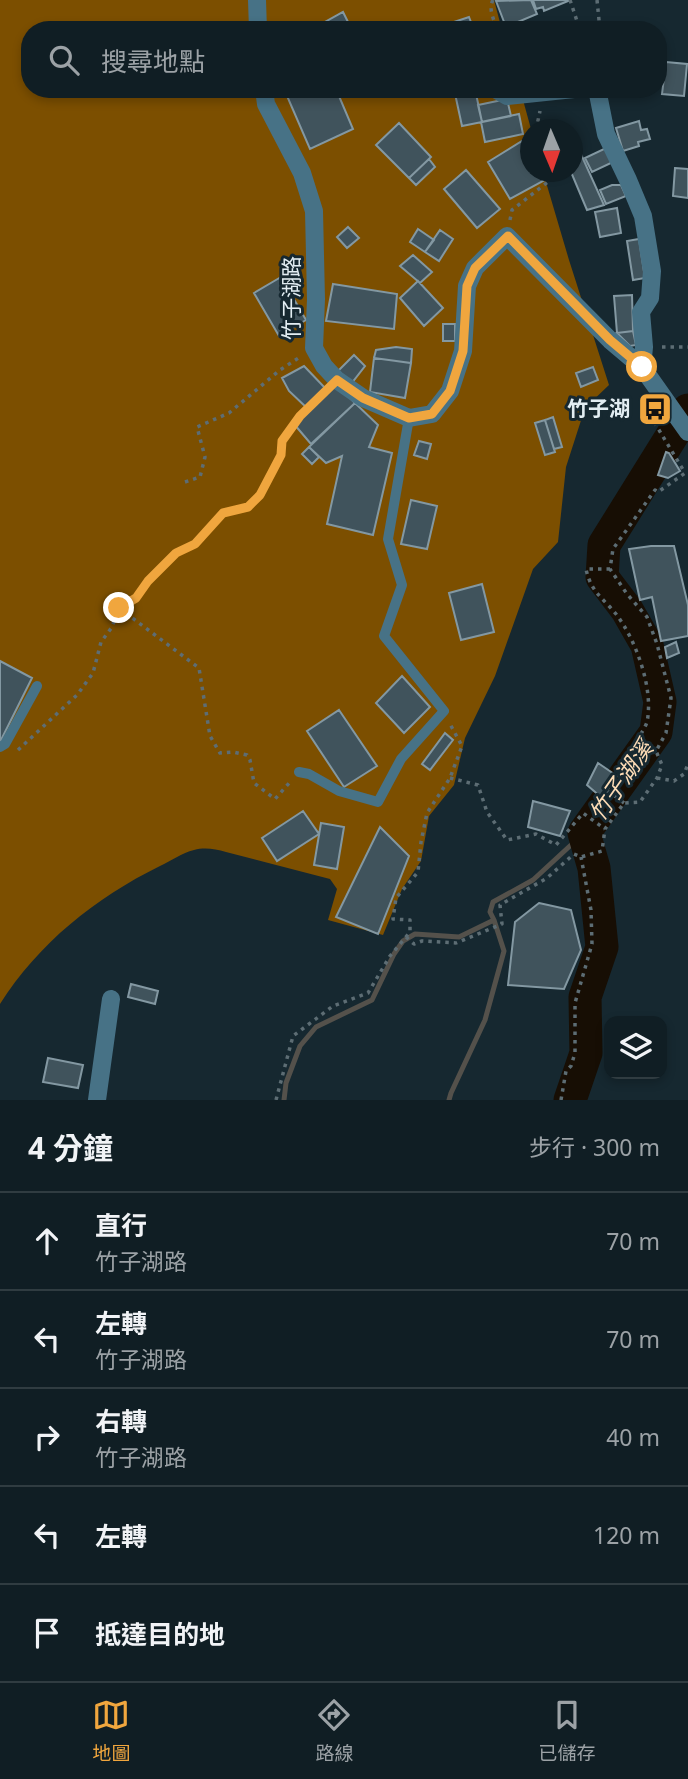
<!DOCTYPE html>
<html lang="zh-TW">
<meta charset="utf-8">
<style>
body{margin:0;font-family:"Noto Sans","Noto Sans TC",sans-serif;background:#1e2b31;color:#f1f3f6}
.controls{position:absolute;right:21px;bottom:21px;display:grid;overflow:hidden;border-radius:14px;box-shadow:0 4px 10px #0003}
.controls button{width:63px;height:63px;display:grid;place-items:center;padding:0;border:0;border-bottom:2px solid #303c41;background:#101e24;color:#f1f3f6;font:35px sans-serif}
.compass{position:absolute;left:520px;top:119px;width:63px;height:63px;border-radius:50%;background:#101e24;box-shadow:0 4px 10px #0003;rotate:178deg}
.stop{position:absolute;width:21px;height:21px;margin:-16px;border:5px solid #f0a63e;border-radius:50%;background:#fff}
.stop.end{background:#f0a63e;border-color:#fff;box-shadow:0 2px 7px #0008}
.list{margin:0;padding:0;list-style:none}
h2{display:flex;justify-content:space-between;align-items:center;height:91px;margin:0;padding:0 28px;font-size:30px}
h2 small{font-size:23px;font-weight:400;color:#9ca2a6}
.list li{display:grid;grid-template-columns:46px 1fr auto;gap:21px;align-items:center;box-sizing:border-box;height:98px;padding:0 28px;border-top:2px solid #303c41}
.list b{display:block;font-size:26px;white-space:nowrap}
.list p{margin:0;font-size:23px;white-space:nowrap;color:#9ca2a6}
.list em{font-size:23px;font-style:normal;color:#9ca2a6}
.icon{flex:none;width:38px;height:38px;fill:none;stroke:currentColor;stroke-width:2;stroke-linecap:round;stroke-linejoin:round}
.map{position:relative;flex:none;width:688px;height:1100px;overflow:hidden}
.search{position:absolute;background:#101e24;box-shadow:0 4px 10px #0003;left:21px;right:21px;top:21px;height:77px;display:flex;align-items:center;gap:18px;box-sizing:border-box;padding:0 24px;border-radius:28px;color:#9ca2a6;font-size:26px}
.sheet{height:581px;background:#101e24}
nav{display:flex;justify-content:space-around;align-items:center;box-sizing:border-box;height:98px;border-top:2px solid #303c41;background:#101e24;font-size:19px;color:#9ca2a6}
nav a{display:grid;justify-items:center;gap:4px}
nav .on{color:#f0a63e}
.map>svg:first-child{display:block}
.forest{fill:#7c4f00}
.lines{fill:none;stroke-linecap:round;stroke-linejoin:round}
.stream{stroke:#54514b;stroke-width:5}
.river{stroke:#170e04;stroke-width:33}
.building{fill:#40535c;stroke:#8398a2;stroke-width:2}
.path{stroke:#5d6d74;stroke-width:3.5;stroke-dasharray:3.5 5;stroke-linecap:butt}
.service{stroke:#477286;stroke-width:10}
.minor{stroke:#477286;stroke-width:18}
.route{stroke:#f0a63e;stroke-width:9}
.labels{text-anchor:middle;stroke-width:6;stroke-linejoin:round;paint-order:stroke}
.street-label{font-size:21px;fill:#e2edf2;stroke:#162830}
.poi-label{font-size:21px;font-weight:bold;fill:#e2edf2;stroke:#162830;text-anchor:end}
.water-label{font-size:23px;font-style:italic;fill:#fddcb6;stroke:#162830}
</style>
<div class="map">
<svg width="688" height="1100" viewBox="0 0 688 1100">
<rect width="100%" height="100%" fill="#162830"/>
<path class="forest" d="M0,0h494l8,30h-472v59h490l11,40 -1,43h13l26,88 40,125 -24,23 -19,59 -8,75 -25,27 -38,107 -30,62 -11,47 -25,31 -8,45 -19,28 -19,46 -55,-15 9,-31 -7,-10 -104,-27c-11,-3 -21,-5 -32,-2 -12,3 -23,11 -34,16 -65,32 -121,77 -160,138z"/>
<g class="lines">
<path class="stream" d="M284,1100l2,-17 14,-37 16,-19 56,-27 22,-46 9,-13 12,-7 44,3 35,-17
M449,1100l2,-7 34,-73 19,-69 -10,-31 -4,-8 3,-10 40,-22 51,-47"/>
<path class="river" d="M570,1100l16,-47 -1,-56 17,-50 -8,-79 -10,-35 72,-101 4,-30 -13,-57 -20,-35 -25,-33 2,-32 84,-135"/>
</g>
<path class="building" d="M531,0l6,14 -31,13 -10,-26z
M533,0h35v1l-24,10 -1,-4 -7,2z
M343,12l9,18h-35l-1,-3z
M469,17l5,13h-31l-1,-4z
M666,62l21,2 -3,32 -22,-2z
M284,89h52l17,40 -43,20z
M454,89h21l7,33 -20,4z
M507,99l4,17 -29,6 -4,-17z
M519,114l4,20 -38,8 -4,-20z
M639,121l2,9 6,-1 3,10 -12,3 1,4 -16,5 -7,-23z
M399,123l32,34 -22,21 -33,-33z
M522,141l8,15v16h10l5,8 -35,19 -22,-37z
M575,141l29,64 -17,5 -16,-38h1v-30z
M606,148l7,14 -21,10 -7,-14z
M429,159l6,8 -19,18 -7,-7z
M675,168l13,1v29l-15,-2z
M466,170l34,39 -23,19 -33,-39z
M612,185h9l5,11 -20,8 -6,-14z
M617,208l4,25 -21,4 -5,-25z
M348,227l11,11 -12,10 -10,-11z
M418,229l16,11 -9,12 -15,-10z
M440,230l13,9 -14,22 -14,-9z
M639,239l6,39 -12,2 -6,-39z
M413,255l19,17 -12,11 -20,-17z
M281,277l25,43 -27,16 -25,-43z
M418,281l25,27 -19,18 -24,-28z
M333,284l64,10 -3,35 -68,-8z
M632,295l1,36 -16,2 -3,-37z
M443,324h12v17h-12z
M633,331l3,14 -6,1 -13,-13z
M396,347l16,2 -1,14 -37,-5 2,-8z
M354,355l11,11 -14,18 -13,-13z
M374,358l37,5 -6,35 -35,-6z
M304,366l22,23 -19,19 -18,-17 -7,-13z
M593,367l5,13 -17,7 -5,-14z
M336,384l19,19 -44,41 -17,-20z
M355,403l23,22 -9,22 23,6 -19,82 -46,-11 15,-68 -16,7 -17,-16z
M553,417l9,30 -8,2 -9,-29z
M545,420l10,32 -10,3 -10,-32z
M419,441l12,3 -4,15 -13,-4z
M309,447l10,10 -7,7 -10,-10z
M666,452l3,1 11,18 -12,7 -10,-3z
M411,500l26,6 -10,43 -26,-5z
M651,546h23l14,59v31l-27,5 -9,-44 -12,3 -11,-51z
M482,584l12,48 -33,8 -12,-47z
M676,642l3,11 -12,5 -2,-11z
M0,661l32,17 -32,64z
M402,676l28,31 -26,26 -28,-30z
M339,710l38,56 -33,21 -37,-56z
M445,733l8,7 -23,30 -8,-6z
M598,763l19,13 -15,22 -15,-13z
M533,801l37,10 -10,25 -32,-9z
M303,811l16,23 -42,27 -15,-23z
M321,823l23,4 -7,42 -23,-4z
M380,827l29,29 -31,78 -42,-17z
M539,903l32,7 10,40 -17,39 -56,-4 7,-63z
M131,984l27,7 -3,13 -27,-7z
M48,1058l35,7 -5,23 -35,-6z"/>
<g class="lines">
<path class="path" d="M493,0c-5,9 1,21 5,30
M570,0l10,30
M597,0l3,30
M536,130l4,-19
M510,220l2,-10 37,-29 -1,-9
M662,347h26
M658,417l-5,3 32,53
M185,482l15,-5 5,-20 -8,-30 32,-14 51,-43 20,-13
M610,569h-24c5,23 16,28 30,45 20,26 38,75 31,108 -2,6 -7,13 -10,19l19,10
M119,608l80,60 11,68 10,17 13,-1 14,3 3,5 4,23 21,16 16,-18
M18,750l59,-55 16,-22 8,-31 11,-15 7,-19 17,-10 12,-17 28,-28 19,-8 28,-32 26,-6 11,-12 21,-40 1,-14 18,-25 25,-24
M450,778l28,7 9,27 20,28 29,-6 20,11 27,-32 22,16
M657,778l17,3 10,-7 4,-10
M608,791l16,12
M406,937l8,7 8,-3 34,2 46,-19 -2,-19 47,-27 27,-24 7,3 21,-6 3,-22 19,-26 16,-1 17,-24 5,-13 -6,-14 10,-18 5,-35 -14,-54 -10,-27 -20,-23 -17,-25 3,-20 42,-59 3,2 30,-21
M276,1100l17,-64 40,-30 35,-13 22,-37 20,-24v-12l-17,-1 3,-21 22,-26 3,-30 6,-29 23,-35 12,-32 -12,-22
M561,1100l5,-29 5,-5 4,-13v-50l17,-59 -1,-34 -10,-53"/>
<path class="service" d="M0,747l5,-3 32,-58
M299,772l10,2 30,17 39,11 23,-43 43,-48 -60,-75 18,-51 -14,-46 21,-121"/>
<path class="minor" d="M257,0l1,30
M264,89l2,15 36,69 12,38 2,88 -2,49 10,18 13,14 26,18 46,20 23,-4 18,-23 13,-40 4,-65 8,-18 32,-32 103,104 32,27 46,65
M495,89l12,7 67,-7
M597,89l9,45 22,46 15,36 9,55 -2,27 -9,14 3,35 -2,20
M97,1100l14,-101"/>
</g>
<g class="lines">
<path class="route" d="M119,608l17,-10 12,-17 28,-28 19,-9 28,-31 25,-6 12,-12 21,-40 1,-14 18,-25 37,-36 26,18 46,20 23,-4 18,-23 13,-40 4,-65 8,-18 33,-32 102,104 32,27"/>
</g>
<defs>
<g id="bus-square" transform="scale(1.75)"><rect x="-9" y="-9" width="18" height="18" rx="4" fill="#f0a63e" stroke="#162830"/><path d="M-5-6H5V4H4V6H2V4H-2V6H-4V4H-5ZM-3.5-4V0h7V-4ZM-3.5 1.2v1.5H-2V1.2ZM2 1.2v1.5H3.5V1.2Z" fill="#111"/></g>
</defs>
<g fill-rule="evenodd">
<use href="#bus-square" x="655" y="409"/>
</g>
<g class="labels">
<g class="street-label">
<text transform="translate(292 298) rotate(-90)" y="7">竹子湖路</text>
</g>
<g class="poi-label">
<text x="630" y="416">竹子湖</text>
</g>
<g class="water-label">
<text transform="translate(621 781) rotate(-55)" y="8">竹子湖溪</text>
</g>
</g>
</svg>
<div class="controls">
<button><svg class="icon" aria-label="layers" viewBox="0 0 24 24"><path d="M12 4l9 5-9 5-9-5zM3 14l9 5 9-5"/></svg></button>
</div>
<svg class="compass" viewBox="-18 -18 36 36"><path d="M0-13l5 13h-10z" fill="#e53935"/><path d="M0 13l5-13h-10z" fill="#9ca2a6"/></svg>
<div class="stop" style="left:642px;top:367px"></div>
<div class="stop end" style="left:119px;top:608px"></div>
<div class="search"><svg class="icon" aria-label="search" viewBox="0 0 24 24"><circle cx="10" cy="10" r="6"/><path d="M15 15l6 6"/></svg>搜尋地點</div>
</div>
<section class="sheet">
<h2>4 分鐘<small>步行 · 300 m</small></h2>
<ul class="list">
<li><svg class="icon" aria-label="ahead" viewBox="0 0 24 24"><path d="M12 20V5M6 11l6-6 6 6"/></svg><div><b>直行</b><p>竹子湖路</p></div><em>70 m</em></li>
<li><svg class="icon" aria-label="left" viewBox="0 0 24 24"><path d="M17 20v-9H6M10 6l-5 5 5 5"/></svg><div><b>左轉</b><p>竹子湖路</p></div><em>70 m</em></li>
<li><svg class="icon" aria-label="right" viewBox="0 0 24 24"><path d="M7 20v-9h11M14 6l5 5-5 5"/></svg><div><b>右轉</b><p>竹子湖路</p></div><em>40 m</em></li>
<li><svg class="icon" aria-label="left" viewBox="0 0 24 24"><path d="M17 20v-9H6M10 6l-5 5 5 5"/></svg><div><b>左轉</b></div><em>120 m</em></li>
<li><svg class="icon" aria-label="arrive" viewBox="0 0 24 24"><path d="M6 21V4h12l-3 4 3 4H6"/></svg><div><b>抵達目的地</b></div></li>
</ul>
</section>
<nav>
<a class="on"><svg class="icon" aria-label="map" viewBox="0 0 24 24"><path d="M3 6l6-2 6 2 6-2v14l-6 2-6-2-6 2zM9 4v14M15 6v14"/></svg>地圖</a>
<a><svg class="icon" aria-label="directions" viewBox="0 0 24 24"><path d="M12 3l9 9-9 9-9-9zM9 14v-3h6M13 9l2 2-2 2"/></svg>路線</a>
<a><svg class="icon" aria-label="saved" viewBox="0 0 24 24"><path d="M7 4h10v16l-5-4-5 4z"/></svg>已儲存</a>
</nav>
